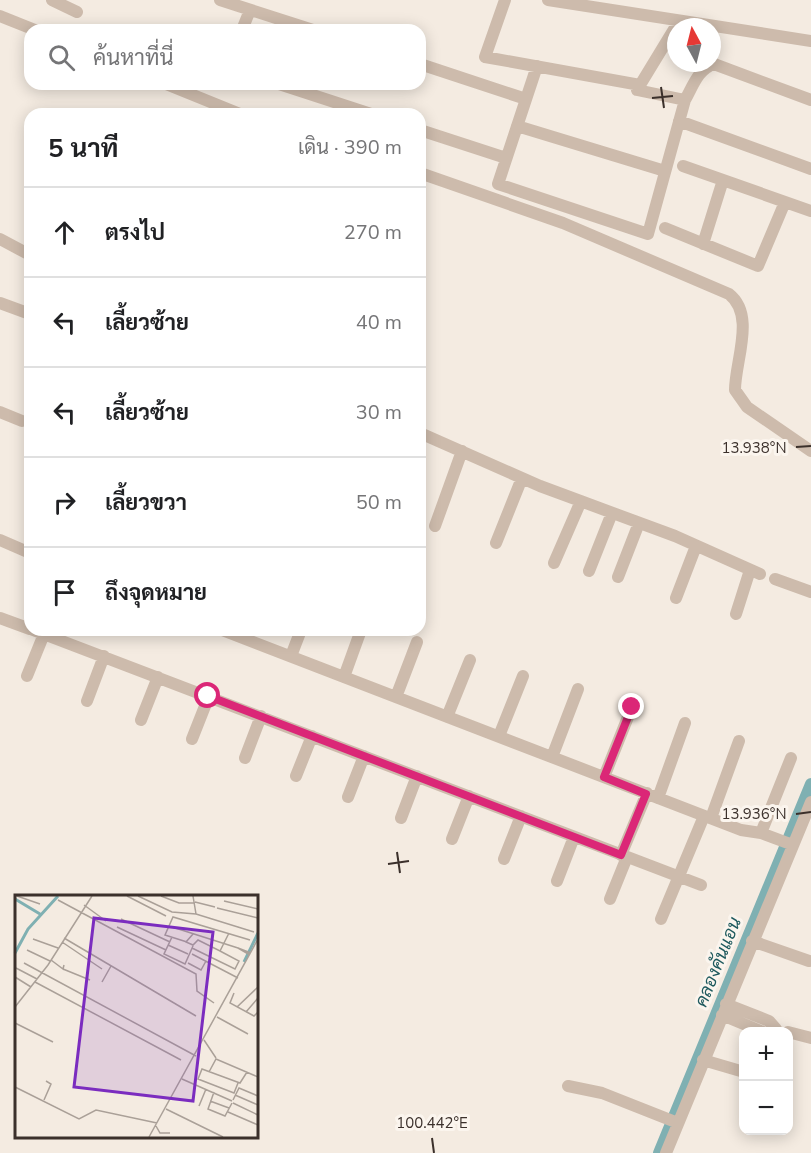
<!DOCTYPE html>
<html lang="th">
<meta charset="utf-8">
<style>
body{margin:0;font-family:"Nunito Sans",Sarabun,sans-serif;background:#f6f6f6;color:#202124}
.controls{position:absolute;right:18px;bottom:18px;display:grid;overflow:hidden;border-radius:12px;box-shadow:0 3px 15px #0003}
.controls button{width:54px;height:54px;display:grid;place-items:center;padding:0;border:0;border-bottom:2px solid #e0e0e0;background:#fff;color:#202124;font:30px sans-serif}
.compass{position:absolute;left:667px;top:18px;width:54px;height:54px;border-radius:50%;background:#fff;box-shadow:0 3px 15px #0003;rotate:353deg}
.stop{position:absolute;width:18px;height:18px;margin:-14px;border:4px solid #db2777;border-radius:50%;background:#fff}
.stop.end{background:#db2777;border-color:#fff;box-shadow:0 2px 6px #0008}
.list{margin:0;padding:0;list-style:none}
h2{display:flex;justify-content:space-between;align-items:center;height:78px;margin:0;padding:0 24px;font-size:26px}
h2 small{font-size:20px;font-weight:400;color:#757577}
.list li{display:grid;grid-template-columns:39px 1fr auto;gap:18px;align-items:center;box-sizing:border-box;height:90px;padding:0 24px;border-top:2px solid #e0e0e0}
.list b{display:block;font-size:22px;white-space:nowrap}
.list em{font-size:20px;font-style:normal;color:#757577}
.icon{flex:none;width:33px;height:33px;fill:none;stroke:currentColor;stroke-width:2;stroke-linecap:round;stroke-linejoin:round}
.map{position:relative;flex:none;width:811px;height:1153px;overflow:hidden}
.search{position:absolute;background:#fff;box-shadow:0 3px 15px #0003;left:24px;top:24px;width:402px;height:66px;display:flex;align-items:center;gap:15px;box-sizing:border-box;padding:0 21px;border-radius:18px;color:#757577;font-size:22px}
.panel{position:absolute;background:#fff;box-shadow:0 3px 15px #0003;left:24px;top:108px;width:402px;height:528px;border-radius:18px}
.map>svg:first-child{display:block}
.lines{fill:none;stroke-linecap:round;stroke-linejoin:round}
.canal{stroke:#7fb0b2;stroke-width:12}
.minor{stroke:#cdbbac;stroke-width:12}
.route{stroke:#db2777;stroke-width:8}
.ticks{fill:none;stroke:#3b302b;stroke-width:2}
.labels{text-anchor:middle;stroke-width:6;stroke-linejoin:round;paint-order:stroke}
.water-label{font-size:18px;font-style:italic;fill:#1f5a5e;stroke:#fbf5ee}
.inset-river{fill:none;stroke:#7fb0b2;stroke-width:3}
.inset-road{fill:none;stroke:#aaa098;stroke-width:1.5}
.view{fill:#7b2cbf;fill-opacity:0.15;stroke:#7b2cbf;stroke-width:3}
.inset-edge{fill:none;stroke:#3b302b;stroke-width:3}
.ticks-label{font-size:15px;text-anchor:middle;fill:#3b302b;stroke:#fbf5ee;stroke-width:6;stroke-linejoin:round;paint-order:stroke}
</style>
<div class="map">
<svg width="811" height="1153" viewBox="0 0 811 1153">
<rect width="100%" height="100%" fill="#f4ebe1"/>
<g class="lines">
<path class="canal" d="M659,1153l152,-369"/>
<path class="minor" d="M52,0l25,12
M220,0l93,30
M505,0l-20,57 155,28
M548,0l263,41
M0,16l35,14
M679,21l-42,69 48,10c8,-14 13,-31 29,-36l97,36
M242,30l8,-20
M420,64l106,35
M537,66l-39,118 150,50 37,-134
M166,84l74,30
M279,84l92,30
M679,121l132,48
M517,126l148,45
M420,130l86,28
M683,166l128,45
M420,173l143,50 166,71c27,21 6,67 6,96l12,17 64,44
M665,228l93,38 27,-64
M0,239l30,16
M703,244l20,-64
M0,303l30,11
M0,412l22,9
M420,433l120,53 135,50 85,38
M435,526l27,-75
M0,540l30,13
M496,543l26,-65
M554,563l27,-62
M589,571l23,-58
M618,577l21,-54
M775,579l36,13
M676,598l20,-52
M736,614l14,-44
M0,618l30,11
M33,630l668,255
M222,630l519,200 20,3 32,12
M291,656l10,-26
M27,676l17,-42
M344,677l17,-47
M396,697l21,-55
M87,701l17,-45
M447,717l23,-57
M141,720l17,-43
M499,736l24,-60
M192,739l17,-43
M552,757l26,-68
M245,758l16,-42
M296,776l16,-40
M604,777l28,-70
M348,797l16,-41
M658,798l27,-75
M401,818l16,-42
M711,818l28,-77
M761,833l30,-75
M452,839l17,-43
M621,855l26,-62
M504,859l17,-43
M557,881l17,-44
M610,899l17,-42
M661,919l43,-103
M752,941l57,20
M726,1004l43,17 7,8
M722,1015l41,17
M788,1032l23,6
M703,1060l41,12
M568,1086l34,7 76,30
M666,1153l145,-351"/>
</g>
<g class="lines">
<path class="route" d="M208,696l413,159 25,-61 -42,-17 28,-70"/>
</g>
<path class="ticks" d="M661,87l3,21M652,98l21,-2M796,447l15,-1M796,814l15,-2M397,852l3,21M388,864l21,-3M432,1138l2,15"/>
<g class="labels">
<g class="water-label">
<text transform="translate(718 962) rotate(-68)" y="6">คลองคันแอน</text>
</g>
</g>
<g transform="translate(15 895)">
<rect width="243" height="243" fill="#f4ebe1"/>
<path class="inset-river" d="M0,4l25,15M0,58l13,-24 30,-33M229,67l14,-29"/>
<path class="inset-road" d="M2,1l23,8M112,1l39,20M123,1l34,16 24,2 58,18M146,1l18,7h16M178,1l3,18M43,5l138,74 1,17 17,12M209,6l34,8M180,7l20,5M69,10l22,16M202,13l41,10M106,24l49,23M154,31l69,22M102,32l49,23M178,39l-7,8 7,3 5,-5 22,11 9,-18M157,42l-8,17 21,10 8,-18M49,43l132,78M18,44l25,9M47,47l40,27M172,47l-22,-7 8,-18 77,23M153,50l20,9M177,53l43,21 4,-8 -19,-10M12,55l23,11M177,59l46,24M235,60l-12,-7 13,5M36,65l12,9 1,-4M9,68l172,93M173,68l13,7 5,-9M1,73l21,11M48,74l27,11M0,82l16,10M20,87l146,78M87,87l9,-16M219,98l-4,10 24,13 4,-4M0,112l33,-42 44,-69M222,112l21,-20M231,117l12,-14M202,122l31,17M0,128l38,19M189,145l12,18M194,177l7,-13 42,18M167,184l50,22M223,188l-4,10 -36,-14 4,-10 38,14 7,-11M0,192l64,32 17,-9 61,13M199,197l-6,17 17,7 7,-13M220,200l23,10M29,205l7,-16 -5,-3M218,205l6,-12 19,8M195,206l19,7M218,208l25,12M184,211l7,-17M151,214l57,28M213,217l30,13M141,231l4,7h10M134,242l109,-198"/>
<path class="view" d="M79,23l119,14 -20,169 -119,-14z"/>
<rect width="243" height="243" class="inset-edge"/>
</g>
<g class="ticks-label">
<text x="754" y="453">13.938°N</text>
<text x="754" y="819">13.936°N</text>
<text x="432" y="1128">100.442°E</text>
</g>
</svg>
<div class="controls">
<button>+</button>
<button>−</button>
</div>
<svg class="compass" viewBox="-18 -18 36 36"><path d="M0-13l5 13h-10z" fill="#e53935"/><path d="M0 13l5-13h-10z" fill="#757577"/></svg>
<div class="stop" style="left:208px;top:696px"></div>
<div class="stop end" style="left:632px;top:707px"></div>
<div class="search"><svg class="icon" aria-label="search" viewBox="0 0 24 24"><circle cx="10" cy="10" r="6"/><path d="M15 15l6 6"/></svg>ค้นหาที่นี่</div>
<section class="panel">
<h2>5 นาที<small>เดิน · 390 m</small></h2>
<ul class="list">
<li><svg class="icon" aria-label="ahead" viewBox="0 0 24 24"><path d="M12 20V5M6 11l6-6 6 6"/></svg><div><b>ตรงไป</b></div><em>270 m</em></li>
<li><svg class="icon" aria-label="left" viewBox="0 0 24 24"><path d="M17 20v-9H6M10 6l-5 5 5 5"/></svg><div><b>เลี้ยวซ้าย</b></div><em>40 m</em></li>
<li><svg class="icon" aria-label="left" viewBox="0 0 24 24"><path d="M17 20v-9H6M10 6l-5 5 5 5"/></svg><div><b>เลี้ยวซ้าย</b></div><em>30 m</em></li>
<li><svg class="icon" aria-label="right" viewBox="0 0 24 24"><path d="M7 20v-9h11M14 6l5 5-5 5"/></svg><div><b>เลี้ยวขวา</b></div><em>50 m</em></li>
<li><svg class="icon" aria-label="arrive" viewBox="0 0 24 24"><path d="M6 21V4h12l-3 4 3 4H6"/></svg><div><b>ถึงจุดหมาย</b></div></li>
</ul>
</section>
</div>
